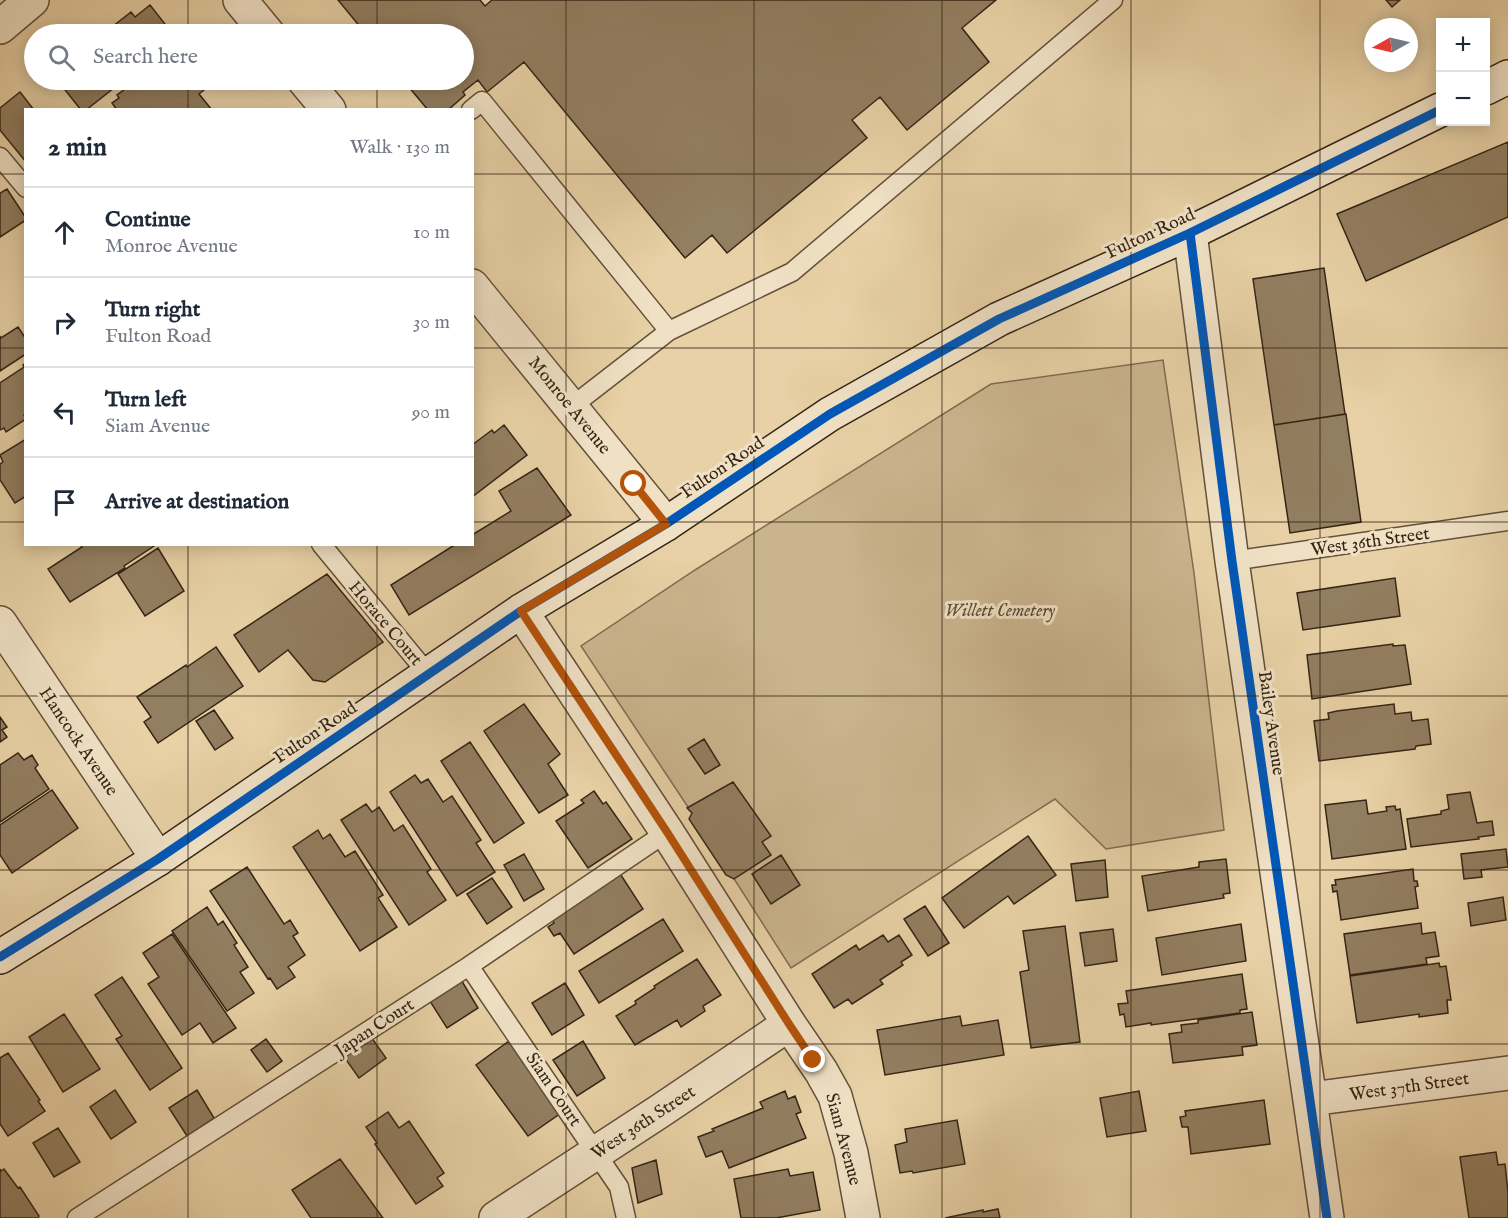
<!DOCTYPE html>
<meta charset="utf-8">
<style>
body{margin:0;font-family:"IM FELL English",serif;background:#f2f2f3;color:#1f2937}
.controls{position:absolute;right:18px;top:18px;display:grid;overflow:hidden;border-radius:0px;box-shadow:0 3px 15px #0003}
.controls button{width:54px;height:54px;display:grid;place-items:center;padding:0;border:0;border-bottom:2px solid #e0e1e3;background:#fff;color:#1f2937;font:30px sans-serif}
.compass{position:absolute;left:1364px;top:18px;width:54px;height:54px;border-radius:50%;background:#fff;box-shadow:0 3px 15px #0003;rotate:262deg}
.stop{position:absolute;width:18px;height:18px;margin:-14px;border:4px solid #b45309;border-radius:50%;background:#fff}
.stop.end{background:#b45309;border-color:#fff;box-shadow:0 2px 6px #0008}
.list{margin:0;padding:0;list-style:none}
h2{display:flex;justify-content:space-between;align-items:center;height:78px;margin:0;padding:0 24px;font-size:26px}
h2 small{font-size:20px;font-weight:400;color:#747a83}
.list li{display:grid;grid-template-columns:39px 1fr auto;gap:18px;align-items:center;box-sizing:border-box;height:90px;padding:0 24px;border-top:2px solid #e0e1e3}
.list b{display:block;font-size:22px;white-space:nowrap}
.list p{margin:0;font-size:20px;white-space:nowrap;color:#747a83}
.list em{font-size:20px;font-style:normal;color:#747a83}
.icon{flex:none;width:33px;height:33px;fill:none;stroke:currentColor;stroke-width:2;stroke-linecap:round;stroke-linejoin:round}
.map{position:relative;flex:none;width:1508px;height:1218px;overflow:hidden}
.search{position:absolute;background:#fff;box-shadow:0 3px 15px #0003;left:24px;top:24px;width:450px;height:66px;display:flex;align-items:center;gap:15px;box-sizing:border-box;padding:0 21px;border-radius:33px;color:#747a83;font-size:22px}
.panel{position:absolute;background:#fff;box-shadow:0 3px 15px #0003;left:24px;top:108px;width:450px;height:438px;border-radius:0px}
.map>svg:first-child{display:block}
.green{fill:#cab48d;stroke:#806c51;stroke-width:1.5}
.building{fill:#927e60;stroke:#352515;stroke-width:1.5}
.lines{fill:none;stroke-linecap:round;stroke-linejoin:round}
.lane-casing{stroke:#625039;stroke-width:21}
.street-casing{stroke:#625039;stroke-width:36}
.secondary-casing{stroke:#352515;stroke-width:36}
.lane{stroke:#f0e1c5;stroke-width:18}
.street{stroke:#f0e1c5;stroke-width:33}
.secondary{stroke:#f0e1c5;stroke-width:33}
.cycleway-casing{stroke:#f0e1c5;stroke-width:13}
.cycleway{stroke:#0057b8;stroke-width:9}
.route{stroke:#b45309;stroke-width:8}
.grid{fill:none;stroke:#352515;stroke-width:1.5;stroke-opacity:0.55}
.labels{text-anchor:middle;stroke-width:6;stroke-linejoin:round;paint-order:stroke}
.street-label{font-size:18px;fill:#352515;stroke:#f0e1c5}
.park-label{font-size:18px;font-style:italic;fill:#5a4933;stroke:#f0e1c5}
</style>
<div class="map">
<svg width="1508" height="1218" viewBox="0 0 1508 1218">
<rect width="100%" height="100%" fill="#e8d1a6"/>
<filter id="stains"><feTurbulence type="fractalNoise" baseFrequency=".00333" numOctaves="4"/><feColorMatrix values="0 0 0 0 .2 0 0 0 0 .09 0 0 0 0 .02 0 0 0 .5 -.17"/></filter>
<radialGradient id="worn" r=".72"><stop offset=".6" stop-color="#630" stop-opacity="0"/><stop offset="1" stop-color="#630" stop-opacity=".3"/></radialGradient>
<path class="green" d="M1163,360l31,213 30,257 -118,19 -51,-50 -264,169 -99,-155 -111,-167 114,-76 296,-186z"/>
<path class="building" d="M338,0h142l5,6 7,-6h504l-34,28 27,34 -82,68 -27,-33 -28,23 15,18 -140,115 -15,-18 -27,23 -161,-196 -37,30 -9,-12 -15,12 2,3 -17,15h-20l-25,-30h61v-46h-98z
M1386,0h14l-8,7z
M150,5l15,19 -4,3 5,7h-63l28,-22 4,5z
M60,80h64l-38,30h-5l-23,-29z
M133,80h81l1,1 -16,13 13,16h-95l-5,-7 7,-5 -2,-3 16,-12 -2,-2z
M20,92l14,18h-8v52l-26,-32v-22z
M1508,142v75l-142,64 -29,-67z
M7,189l19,29v2l-26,17v-44z
M1324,268l21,146 -71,11 -21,-146z
M18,327l8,12v15l-26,17v-35l1,2z
M26,363v51l-2,1 2,4 -20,13 -2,-4 -4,2v-47l24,-16 -1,-2z
M1346,414l15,108 -71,11 -16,-108z
M504,425l23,30 -55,42v-52l20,-15 2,3z
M26,439v57l-11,7 -15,-23v-16l3,-2 -3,-7z
M537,468l34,47 -162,100 -18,-30 65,-41h16v-9l39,-24 -12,-20z
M80,544h77l-33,22 1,2 -55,34 -22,-33 34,-22z
M158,548l26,43 -39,25 -27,-42z
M327,574l56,68 -58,40 -12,-2 -25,-30 -29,22 -25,-37z
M1395,578l5,38 -97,14 -6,-37z
M1393,644v2l12,-1 6,39 -99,15 -5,-44z
M216,647l27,39 -85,57 -14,-21 7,-5 -14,-20 49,-32 1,2z
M524,704l36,50 -12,10 20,31 -29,18 -55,-82z
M1394,704l1,10 16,-2 1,9 16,-2 3,25 -15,2 -1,3 -96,12 -5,-40 15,-2 -1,-6 9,-2z
M214,710l19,28 -18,12 -19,-29z
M0,717l7,10 -5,3 5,7 -7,5z
M704,739l16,26 -15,9 -17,-25z
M470,742l54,81 -30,20 -53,-82z
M18,753l6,7 8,-5 6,10 -3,3 14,21 -49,33v-57z
M415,775l6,8 7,-4 15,23 9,-6 29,44 -5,3 19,29 -38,24 -67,-104z
M733,782l38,54 -9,6 9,13 -37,24 -8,-4 -37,-56 3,-6 -5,-5z
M52,790l26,38 -66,45 -12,-18v-30z
M594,791l9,13 3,-2 26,37 -44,29 -32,-47 28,-18 -3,-3z
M1470,792l7,31 15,-2 2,14 -16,2 1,2 -68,8 -4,-28 34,-5v-3l8,-2 -2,-14z
M1366,800l2,14 19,-3 -1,-4 9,-1 1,4 4,-1 6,40 -74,10 -7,-54z
M366,804l6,8 7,-5 15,24 9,-6 28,44 -4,3 19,28 -37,25 -68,-105z
M318,830l5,9 7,-5 15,23 10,-6 28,44 -5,3 19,29 -37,24 -67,-104z
M1028,836l28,39 -42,29 -6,-8 -44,32 -22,-30z
M1506,849l2,18 -27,3 1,7 -18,2 -3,-25z
M524,854l20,35 -20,12 -20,-36z
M781,855l19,30 -29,19 -19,-30z
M1226,859l4,34 -7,1 1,4 -76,13 -6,-35 57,-9v-5z
M1105,860l3,37 -32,4 -5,-37z
M247,867l37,57 6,-4 8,13 -5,3 12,19 -17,12 7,10 -18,12 -7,-11 -2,1 -58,-88z
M617,869l26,40 -69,45 -14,-21 -6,3 -6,-9 6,-4 -6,-8z
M1413,869l1,12h3l1,5 -3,1 3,21 -77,12 -4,-29 -4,1 -1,-7h4l-1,-5z
M492,878l20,29 -25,17 -20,-30z
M1503,897l3,23 -35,6 -3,-23z
M925,906l24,37 -21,13 -24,-37z
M207,907l11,18 5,-4 14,22 -3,2 14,22 -8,5 14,21 -27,18 -55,-80z
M663,919l20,32 -84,52 -20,-32z
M1421,923l1,11 13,-2 4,24 -13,2 1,6 -77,11 -6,-41z
M1241,924l5,37 -84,14 -6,-37z
M1065,926l15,116 -49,6 -11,-76 9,-2 -6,-39z
M1113,929l4,32 -32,5 -5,-33z
M172,934l64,94 -23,15 -13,-20 -18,12 -34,-51 11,-7 -16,-24z
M883,935l5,7 11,-7 13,20 -11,7 2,3 -23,15 3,4 -31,20 -4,-5 -14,9 -22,-34 44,-29 3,5z
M697,959l24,36 -18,11 2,5 -24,16 -4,-7 -42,25 -19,-29 20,-12 -1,-3 20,-13 -1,-2z
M1439,963l1,4 6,-1 5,34h-4l1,13 -29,4v-3l-62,9 -7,-47z
M1242,974l5,35 -7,1v3l-89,12v-2l-25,4 -2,-13 -4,1 -2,-11 10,-1 -2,-12z
M122,977l60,91 -32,22 -34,-51 6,-3 -27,-41z
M460,978l18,30 -31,20 -19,-30z
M565,983l19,32 -32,20 -20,-32z
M1252,1012l5,33 -15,2 1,8 -70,8 -4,-29 13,-2 -1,-7 17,-2v-3z
M64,1014l36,55 -37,23 -34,-55z
M960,1016l2,10 36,-6 6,35 -119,20 -8,-45z
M369,1034l17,24 -27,20 -17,-24z
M266,1039l16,22 -15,11 -16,-22z
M509,1041l52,72 -33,23 -52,-71z
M583,1041l22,37 -28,18 -24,-36z
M8,1053l32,47 -2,1 7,10 -37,25 -8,-12v-66z
M115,1090l21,32 -25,17 -21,-32z
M197,1090l17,28 -27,18 -18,-28z
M785,1091l3,8 7,-3 6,16 -5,2 10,24 -77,30 -7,-17 -16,6 -8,-20 16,-6 -2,-2 51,-21 -3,-6z
M1139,1091l7,40 -39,6 -7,-39z
M1264,1100l6,44 -79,10 -3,-27h-6l-2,-10 6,-1 -1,-5z
M388,1112l11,16 10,-7 35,52 -7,5 6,8 -27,18 -41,-60 2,-1 -11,-16z
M957,1120l8,44 -52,9 -1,-2 -12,2 -5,-28 12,-3 -2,-13z
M58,1128l22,34 -26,15 -21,-34z
M1496,1152l2,13 7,-1 3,28v26h-39l-9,-61z
M340,1159l43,59h-72l-19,-28z
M656,1160l6,34 -24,9 -6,-35z
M0,1169l1,2 3,-2 14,19 2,-1 19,29 -1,2h-38z
M788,1169l2,7 23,-4 7,38 -44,8h-35l-7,-39z
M998,1209l2,9h-55l38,-8v2z"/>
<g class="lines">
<g class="lane-casing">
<path id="lane" d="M471,110l11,-9 187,230
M0,157l26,31
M571,407l98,-76 123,-59 321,-272
M321,544l107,130
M1232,561l276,-40
M469,966l150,221 7,31
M77,1218l392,-252 198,-134"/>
</g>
<g class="street-casing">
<path id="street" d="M240,0l28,34
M0,27l32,-27
M304,80l25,30
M1190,233l42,328 95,657
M472,286l194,238
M521,611l146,221 122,192 32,47 14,25 16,57 12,65
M0,623l158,236
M1311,1099l197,-26
M496,1218l164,-107 129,-87"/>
</g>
<g class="secondary-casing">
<path id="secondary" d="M1486,88l22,-11
M0,957l158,-98 363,-248 145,-87 164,-110 169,-95 191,-86 250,-123"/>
</g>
<use href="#lane" class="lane"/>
<use href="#street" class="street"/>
<use href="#secondary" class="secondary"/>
<g class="cycleway-casing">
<path id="cycleway" d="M1190,233l42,328 95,657
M0,957l158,-98 363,-248 145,-87 164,-110 169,-95 191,-86 250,-123"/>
</g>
<use href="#cycleway" class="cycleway"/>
</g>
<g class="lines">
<path class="route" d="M634,484l32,40 -145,87 146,221 122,192 24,36"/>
</g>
<path class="grid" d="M188,0v34M377,0v34M566,0v1218M754,0v1218M942,0v1218M1131,0v1218M1320,0v1218M188,80v30M377,80v30M0,174h26M472,174h1036M0,348h26M472,348h1036M0,522h26M472,522h1036M188,544v674M377,544v674M0,696h1508M0,870h1508M0,1044h1508"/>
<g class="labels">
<g class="street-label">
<text transform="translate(1150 233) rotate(-25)" y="6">Fulton Road</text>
<text transform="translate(570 405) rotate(51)" y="6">Monroe Avenue</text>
<text transform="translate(722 467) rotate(-34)" y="6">Fulton Road</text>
<text transform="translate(1370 541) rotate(-8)" y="6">West 36th Street</text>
<text transform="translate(386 623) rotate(50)" y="6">Horace Court</text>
<text transform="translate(1272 723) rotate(82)" y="6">Bailey Avenue</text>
<text transform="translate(315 732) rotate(-34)" y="6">Fulton Road</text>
<text transform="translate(79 741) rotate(56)" y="6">Hancock Avenue</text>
<text transform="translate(374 1027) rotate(-33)" y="6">Japan Court</text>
<text transform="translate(1409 1086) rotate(-8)" y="6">West 37th Street</text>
<text transform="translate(554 1089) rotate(56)" y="6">Siam Court</text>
<text transform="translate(643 1122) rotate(-33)" y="6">West 36th Street</text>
<text transform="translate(844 1139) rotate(75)" y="6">Siam Avenue</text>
</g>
<g class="park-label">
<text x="1000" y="616">Willett Cemetery</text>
</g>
</g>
<rect width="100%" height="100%" filter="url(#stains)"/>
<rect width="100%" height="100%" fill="url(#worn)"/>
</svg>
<div class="controls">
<button>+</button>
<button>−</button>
</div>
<svg class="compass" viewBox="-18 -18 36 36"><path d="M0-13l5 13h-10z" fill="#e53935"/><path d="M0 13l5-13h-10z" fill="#747a83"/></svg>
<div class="stop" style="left:634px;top:484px"></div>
<div class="stop end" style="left:813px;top:1060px"></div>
<div class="search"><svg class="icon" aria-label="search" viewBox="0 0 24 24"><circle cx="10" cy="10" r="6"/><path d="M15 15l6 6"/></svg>Search here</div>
<section class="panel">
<h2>2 min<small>Walk · 130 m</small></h2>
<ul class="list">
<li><svg class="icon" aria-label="ahead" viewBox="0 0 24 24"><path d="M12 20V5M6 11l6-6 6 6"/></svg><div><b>Continue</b><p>Monroe Avenue</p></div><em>10 m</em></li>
<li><svg class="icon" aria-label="right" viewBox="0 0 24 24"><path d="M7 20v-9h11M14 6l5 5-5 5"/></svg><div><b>Turn right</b><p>Fulton Road</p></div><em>30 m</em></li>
<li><svg class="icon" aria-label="left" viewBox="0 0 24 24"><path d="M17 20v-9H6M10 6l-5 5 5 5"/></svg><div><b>Turn left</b><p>Siam Avenue</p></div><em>90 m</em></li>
<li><svg class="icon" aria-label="arrive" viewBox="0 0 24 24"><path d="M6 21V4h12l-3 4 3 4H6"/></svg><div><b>Arrive at destination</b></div></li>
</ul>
</section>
</div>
